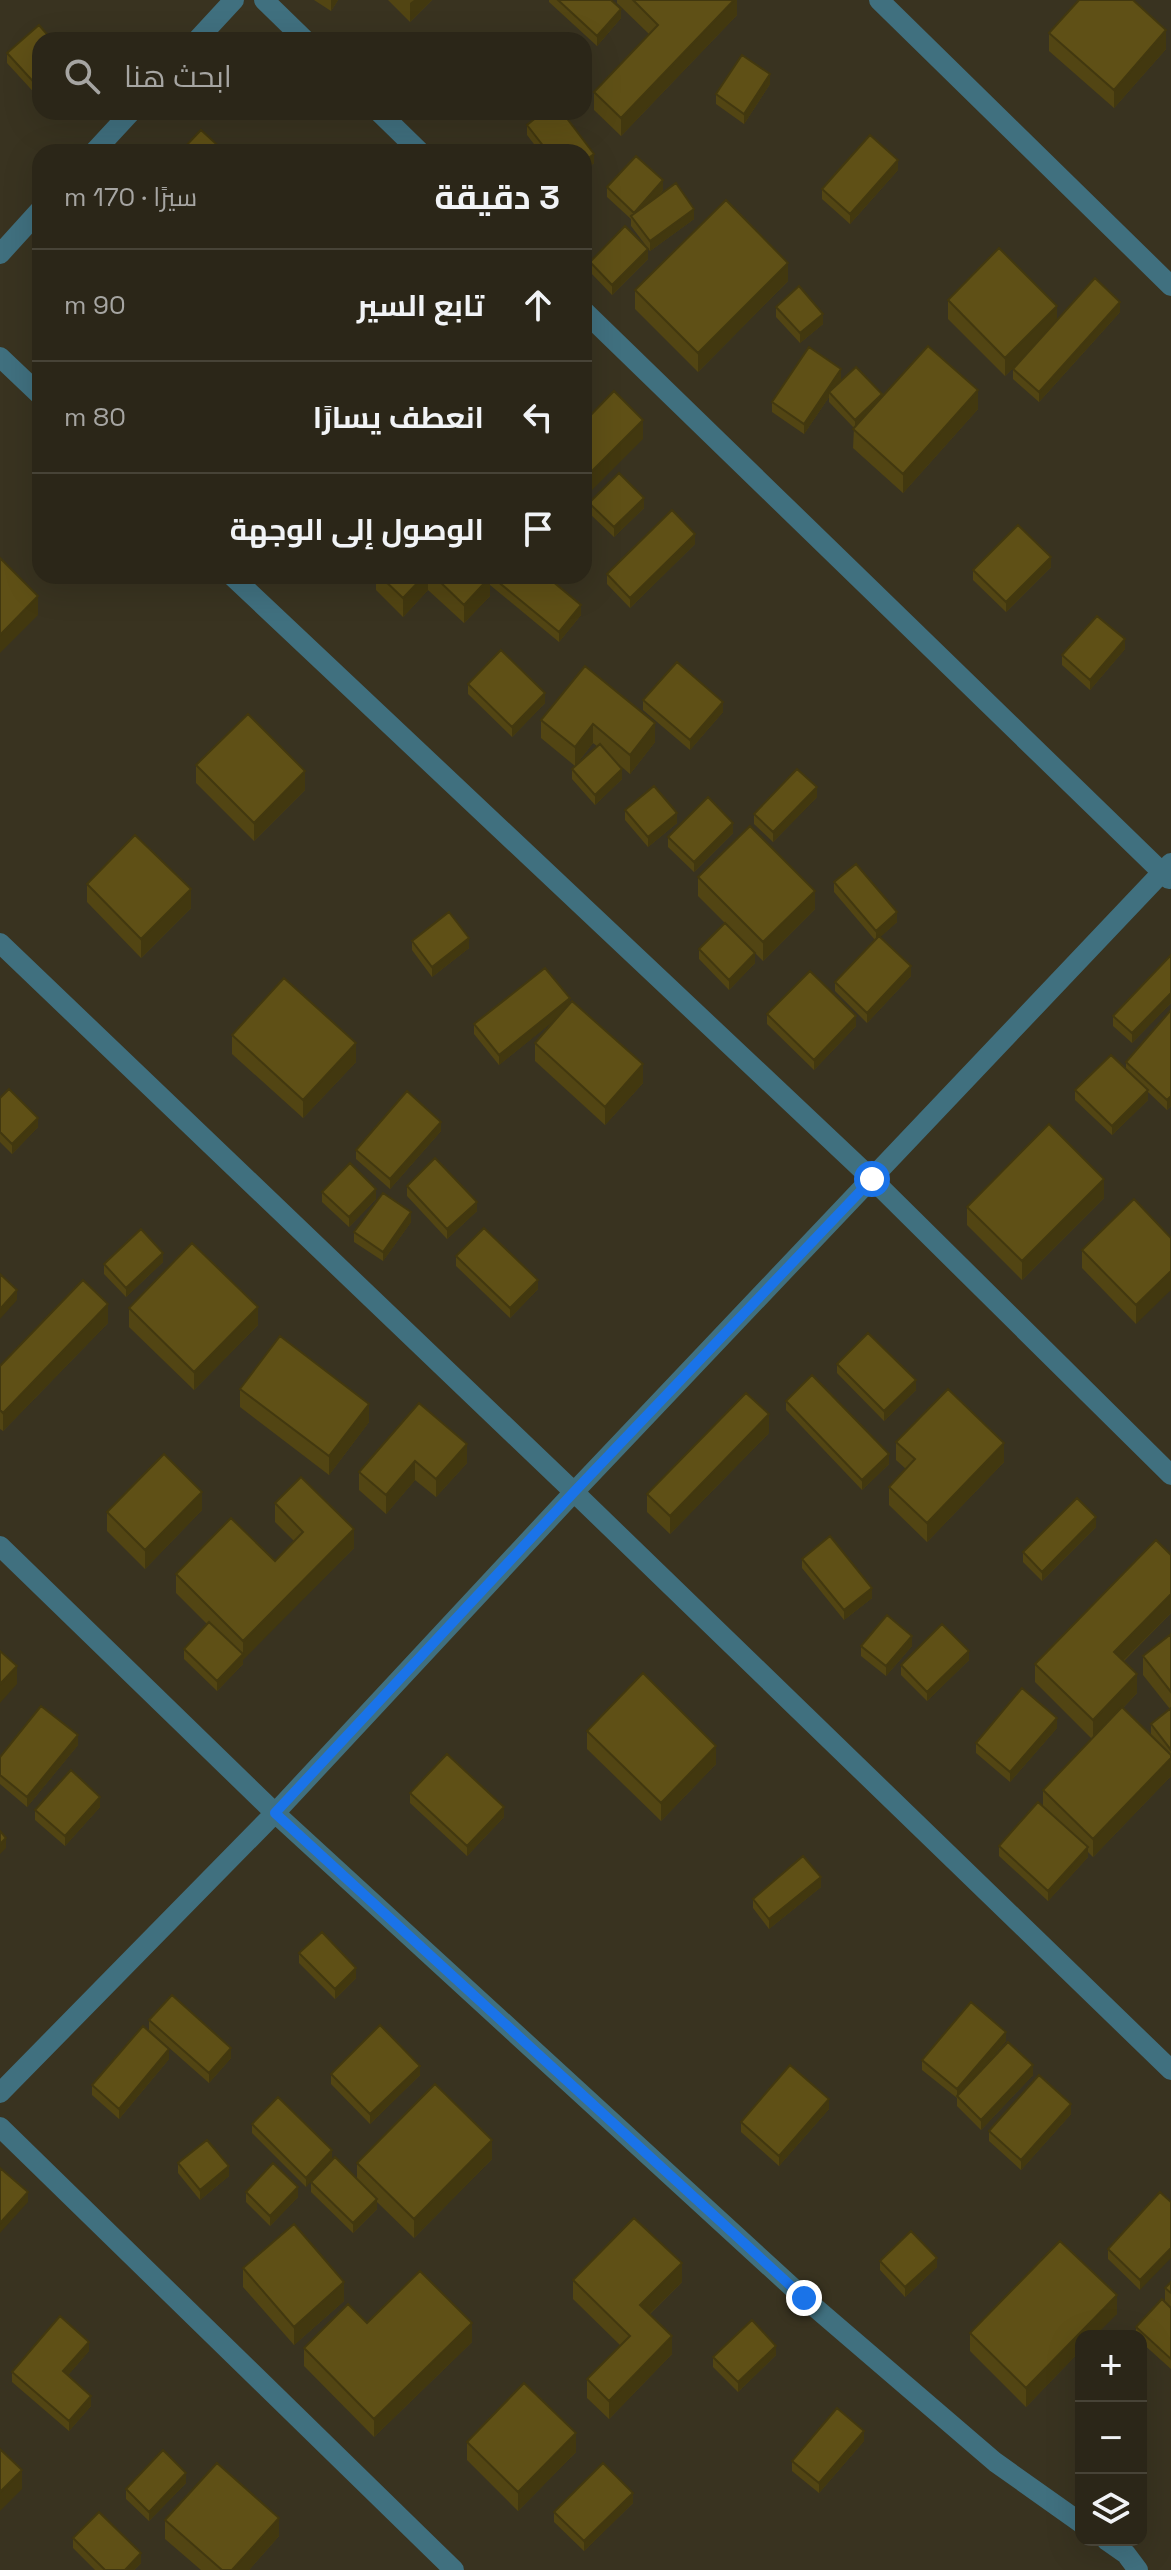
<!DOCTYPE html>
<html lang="ar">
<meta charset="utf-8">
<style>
body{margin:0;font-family:"Space Grotesk",Cairo,sans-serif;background:#332e21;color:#f1f3f6;direction:rtl}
.controls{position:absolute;right:24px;bottom:24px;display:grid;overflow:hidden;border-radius:16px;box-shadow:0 8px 32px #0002}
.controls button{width:72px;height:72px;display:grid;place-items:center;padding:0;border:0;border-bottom:2px solid #474337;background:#2b2618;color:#f1f3f6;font:40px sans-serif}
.stop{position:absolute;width:24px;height:24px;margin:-18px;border:6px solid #1a73e8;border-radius:50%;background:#fff}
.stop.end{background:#1a73e8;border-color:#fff;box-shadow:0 2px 8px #0008}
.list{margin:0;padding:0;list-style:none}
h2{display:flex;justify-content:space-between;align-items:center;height:104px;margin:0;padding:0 32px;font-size:34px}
h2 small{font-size:26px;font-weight:400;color:#a6a5a2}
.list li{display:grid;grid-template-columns:52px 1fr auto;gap:24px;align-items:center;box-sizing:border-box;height:112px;padding:0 32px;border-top:2px solid #474337}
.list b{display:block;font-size:30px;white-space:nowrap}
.list em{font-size:26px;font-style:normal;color:#a6a5a2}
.icon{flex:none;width:44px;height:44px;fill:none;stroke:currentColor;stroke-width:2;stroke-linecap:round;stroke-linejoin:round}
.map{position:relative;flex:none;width:1171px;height:2570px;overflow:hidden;direction:ltr}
.search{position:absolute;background:#2b2618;box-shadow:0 8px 32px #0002;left:32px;top:32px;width:560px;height:88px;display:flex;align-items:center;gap:20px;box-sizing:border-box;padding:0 28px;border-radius:24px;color:#a6a5a2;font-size:30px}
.panel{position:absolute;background:#2b2618;box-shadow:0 8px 32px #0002;left:32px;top:144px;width:560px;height:440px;border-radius:24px;direction:rtl}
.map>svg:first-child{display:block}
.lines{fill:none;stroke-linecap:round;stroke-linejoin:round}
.minor{stroke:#40707f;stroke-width:20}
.wall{fill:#524513}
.shaded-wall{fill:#42380f}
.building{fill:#5f5016;stroke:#42380f;stroke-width:2}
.route{stroke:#1a73e8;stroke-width:10}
</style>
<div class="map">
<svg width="1171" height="2570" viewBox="0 0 1171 2570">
<rect width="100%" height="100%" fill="#393320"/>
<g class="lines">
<path class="minor" d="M264,0l41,40
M879,0l292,286
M197,40l37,-40
M379,112l41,40
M94,152l37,-40
M0,254l40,-44
M584,311l585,568
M0,357l40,38
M232,576l640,603 299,296
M0,943l574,549 597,578
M0,1546l275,267 529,485 191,164 86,61
M0,2093l275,-280 299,-321 597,-629
M0,2127l454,443
M1106,2540l20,14 12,16"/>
</g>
<path class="wall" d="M314,0h24l-7,11z
M388,0h44l-22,22z
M549,0h62l10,18 -24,28 -48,-44z
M617,0h120v15l-116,121 -27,-26v-18l55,-58 -32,-31z
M1049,33l117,16 -52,59 -65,-57z
M40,40v59l-33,-36v-10z
M770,84l-26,40 -28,-20v-10z
M543,112h19l32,42v9l-10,8v-19h-44l-13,-17v-10z
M898,170l-48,54 -28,-25v-10z
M607,187l56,3 -5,7 36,22 -44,32 -19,-25v-7l-24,-22z
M648,259l-36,36 -22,-23v-10z
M788,281l-90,91 -63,-63v-19z
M948,300l109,20 63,-8 -81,90 -26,-23v-10l10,-11 -18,18 -57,-57z
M776,307l47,17 -23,19 -24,-26z
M841,379l-3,5 44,13 96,12 -75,84 -50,-45 1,-20 -25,-26v-5l-25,37 -32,-22v-10z
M589,503l55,5 -30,29 -25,-24z
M695,544l-65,64 -23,-24v-10z
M1051,567l-45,45 -33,-32v-10z
M376,576h170l35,39 -22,27 -69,-57v11l-26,27 -36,-33 -25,27 -27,-27z
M1125,649l-35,41 -28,-25v-10z
M585,666l70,76 -25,32 -14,-12 6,17 -27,26 -23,-26v-10l25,-23 -4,-3 -18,23 -34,-28v-18z
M468,684l77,19 -33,34 -44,-43z
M643,700l80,12 -33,38 -47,-40z
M196,765l109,25 -51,51 -58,-58z
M817,797l-44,45 -19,-18v-10z
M625,810l52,13 -29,24 -23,-27z
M733,833l-39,39 -26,-25v-10z
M698,877l117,32 -52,52 -26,-26 18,28 -26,27 -30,-31v-10l26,-26 -27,-27z
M834,882l63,40 -17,15 31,39 -44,47 -32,-32v-9l40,-42 -41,-48z
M87,884l104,24 -50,50 -54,-56z
M412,941l57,7 -37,29 -20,-27z
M1171,955v48l-39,40 -19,-17v-10z
M570,1004l73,79 -38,42 -70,-64v-18l22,-25 -58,47 -25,-31v-10z
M1171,1010v96l-4,4 -19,-18v8l-36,35 -37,-35v-10l51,-21v-7z
M767,1014l89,12 -42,44 -47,-46z
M232,1035l124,27 -53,56 -71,-64z
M0,1098l38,29 -26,27 -12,-12z
M441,1131l-51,58 -34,-30v-9z
M407,1186l70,25 -30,28 -40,-43z
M322,1192l54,7 -27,28 -27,-25z
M1104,1198l-82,82 -55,-55v-18z
M411,1222l-28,39 -29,-19v-10z
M1171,1238l-35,86 -54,-56v-18z
M456,1256l82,33 -28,29 -54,-52z
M163,1262l-37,35 -22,-23v-10z
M129,1308l129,17 -64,65 -65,-63z
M108,1323l-105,108 -3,-2v-63z
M837,1364l79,26 -32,31 -47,-48z
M240,1389l129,33 -40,53 -89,-68z
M786,1401l103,63 -27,26 -76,-80z
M419,1403l48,60 -31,34 -21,-17 -29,34 -27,-24v-18z
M769,1433l-99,101 -23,-22v-18z
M896,1442l108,20 -77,80 -38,-37v-18l17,-18 -10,-9z
M275,1503l79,45 -111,111v5l-26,27 -33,-32v-10l23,-25 -31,-31v-19l99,-13 19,-20 -19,-19z
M202,1510l-57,59 -38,-38v-19z
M1096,1527l-54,54 -19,-19v-10z
M802,1559l70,39 -28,22 -42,-52z
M1171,1613l-47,48 13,32 -14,15 28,27v-11l19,-15 -27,-34v-19l28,-22v142l-78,81 -5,-5v5l-40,44 -49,-45v-10l44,-39v-17l49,-51 -57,-57v-18z
M861,1646h51l-26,30 -25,-20z
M969,1660l-42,41 -26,-26v-10z
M1057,1728l-47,54 -34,-29v-10z
M587,1731l129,33 -55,57 -74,-72z
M78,1745l-51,62 -27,-23v-27z
M410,1793l94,24 -37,39 -57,-53z
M100,1807l-35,39 -30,-26v-10z
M821,1887l-52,42 -16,-21v-9z
M299,1953l57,25 -21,21 -36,-36z
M149,2020l82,38 -22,25 -60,-53z
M1006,2041l-28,33 55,1 -52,55 -24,-24v-8l-35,-28v-10z
M169,2059l-50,60 -27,-24v-10z
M331,2074l89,1 -50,49 -39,-40z
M829,2109l-50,57 -38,-34v-10z
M1071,2114l-50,56 -32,-29v-10z
M252,2124l80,26 -26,37 -54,-54z
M492,2159l-78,79 -37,-36v7l-24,24 -42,-41v-10l46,-4v-15z
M178,2163l51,13 -29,24 -22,-27z
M246,2192l52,5 -28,29 -24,-24z
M1160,2192l-20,98 -32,-31v-10z
M880,2261l57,6 -32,30 -25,-27z
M243,2268l101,33 -50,44 -51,-58z
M573,2280l109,2 -32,32 22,40 -63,65 -22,-21v-19l34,-33 -48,-47z
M1171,2282v87l-30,-27v-6h-5v-9l29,-24v-15z
M1117,2314l-36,22v14l-55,57 -56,-56v-18z
M472,2342l-98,95 -70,-71v-18z
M89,2351l-21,24 23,31 -22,25 -57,-49v-10z
M776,2355l-38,37 -25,-25v-10z
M864,2441l-45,52 -27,-22v-10z
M467,2442l109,10 -58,59 -51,-51z
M186,2483l-37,38 -23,-22v-10z
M633,2503l-49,48 -30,-29v-10z
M165,2520l114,16 -30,34h-48l-36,-31z
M73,2538l68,25 -7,7h-39l-22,-22z"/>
<path class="shaded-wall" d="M331,0h7l-7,11z
M414,0h18l-22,22v-19z
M734,0h3v15l-116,121v-18z
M621,9v9l-24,28v-10z
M1166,30v19l-52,59v-18z
M770,74v10l-26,40v-10z
M594,154v9l-10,8v-10z
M898,160v10l-48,54v-10z
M663,180v10l-29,32v-9z
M694,209v10l-44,32v-10z
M648,249v10l-36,36v-10z
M788,263v18l-90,91v-19z
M1120,302v10l-81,90v-10z
M1057,306v19l-52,51v-18z
M823,314v10l-23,19v-10z
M841,369v10l-10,15 -2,-2v5l-25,37v-10z
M978,390v19l-75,84v-19z
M882,394v10l-27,26v-10z
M643,420v19l-59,59v-19z
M644,498v10l-30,29v-10z
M695,534v10l-65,64v-10z
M1051,557v10l-45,45v-10z
M424,576h4v14l-25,27v-19z
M490,577v19l-26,27v-18z
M38,596v19l-38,38v-18z
M581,605v10l-22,27v-10z
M1125,639v10l-35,41v-10z
M545,693v10l-33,34v-10z
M723,702v10l-33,38v-10z
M655,723v19l-25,32v-19z
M593,724v19l-18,23v-19z
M622,769v10l-27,26v-10z
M305,771v19l-51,51v-18z
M817,787v10l-44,45v-10z
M677,813v10l-29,24v-10z
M733,823v10l-39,39v-10z
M191,889v19l-50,50v-19z
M815,891v18l-52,52v-19z
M897,912v10l-21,19v-10z
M469,938v10l-37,29v-10z
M755,953v10l-26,27v-10z
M911,966v10l-44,47v-10z
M1171,993v10l-39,40v-10z
M570,998v10l-71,57v-10z
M856,1016v10l-42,44v-10z
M356,1043v19l-53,56v-18z
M643,1064v19l-38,42v-18z
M1148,1090v10l-36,35v-9z
M1171,1096v10l-4,4v-10z
M38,1118v9l-26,27v-10z
M441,1122v9l-51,58v-10z
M1104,1179v19l-82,82v-19z
M376,1189v10l-27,28v-10z
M477,1202v9l-30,28v-10z
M411,1212v10l-28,39v-9z
M163,1253v9l-37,35v-9z
M1171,1271v19l-35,34v-19z
M538,1280v9l-28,29v-10z
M17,1290v10l-17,19v-10z
M108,1304v19l-105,108v-18z
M258,1307v18l-64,65v-18z
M916,1380v10l-32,31v-10z
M369,1404v18l-40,53v-19z
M769,1414v19l-99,101v-18z
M1004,1443v19l-77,80v-19z
M467,1444v19l-31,34v-18z
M889,1454v10l-27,26v-10z
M415,1461v19l-29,34v-19z
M202,1492v18l-57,59v-19z
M1096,1517v10l-54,54v-9z
M354,1529v19l-111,112v-19z
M872,1588v10l-28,22v-10z
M1171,1594v19l-57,57v-18z
M912,1636v10l-26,30v-10z
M969,1651v9l-42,41v-9z
M243,1654v10l-26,27v-10z
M17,1666v18l-17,19v-19z
M1137,1674v19l-44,46v-19z
M1057,1718v10l-47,54v-10z
M78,1735v10l-51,62v-10z
M716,1746v18l-55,57v-18z
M1171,1758v18l-78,81v-18z
M100,1797v10l-35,39v-10z
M504,1807v10l-37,39v-10z
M6,1838v10l-6,6v-10z
M1088,1847v10l-40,44v-10z
M821,1877v10l-52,42v-10z
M356,1968v10l-21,21v-10z
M1006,2032v9l-48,56 -1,-1v2v-9z
M231,2048v10l-22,25v-10z
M169,2049v10l-50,60v-10z
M1033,2065v10l-52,55v-10z
M420,2066v9l-50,49v-10z
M829,2099v10l-50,57v-10z
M1071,2104v10l-50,56v-10z
M492,2140v19l-78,79v-19z
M332,2150v10l-26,27v-9z
M229,2166v10l-29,24v-10z
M298,2187v10l-28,29v-10z
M28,2192v10l-28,31v-10z
M377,2199v10l-24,24v-10z
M1171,2248v10l-31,32v-10z
M937,2258v9l-32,30v-10z
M682,2263v19l-42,41v-18z
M344,2282v19l-50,44v-18z
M1117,2295v19l-22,22h-14v14l-55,57v-19z
M472,2323v19l-98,95v-18z
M672,2336v18l-63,65v-18z
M89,2342v9l-26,30v-10z
M776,2346v9l-38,37v-10z
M91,2396v10l-22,25v-10z
M864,2431v10l-45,52v-10z
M576,2433v19l-58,59v-19z
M22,2470v19l-22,22v-19z
M186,2473v10l-37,38v-9z
M633,2493v10l-49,48v-10z
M279,2518v18l-30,34h-17z
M141,2553v10l-7,7h-9z"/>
<path class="building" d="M558,0h53l10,9 -24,27z
M633,0h101l-113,118 -27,-26 64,-67z
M1079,0h54l33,30 -52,60 -65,-57z
M39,25l13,15h-12v49l-33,-36z
M742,55l28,19 -26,40 -28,-20z
M543,112h19l32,42 -10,7v-9h-36l-21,-27z
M201,130l24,22h-45z
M870,135l28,25 -48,54 -28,-25z
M636,156l27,24 -29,33 -27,-26z
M676,183l18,26 -44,32 -19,-25z
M726,200l62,63 -90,90 -63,-63z
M625,226l23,23 -36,36 -22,-23z
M999,248l58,58 -52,52 -57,-58z
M1095,278l25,24 -81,90 -26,-23z
M799,286l24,28 -23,19 -24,-26z
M928,346l50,44 -75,84 -50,-45z
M809,347l32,22 -37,55 -32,-22z
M856,367l26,27 -27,26 -26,-28z
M614,391l29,29 -59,59v-57z
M619,473l25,25 -30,29 -25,-24z
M672,510l23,24 -65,64 -23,-24z
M1018,525l33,32 -45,45 -33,-32z
M0,558l38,38 -38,39z
M380,576h44l-21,22z
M434,576h54l2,1 -26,28z
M491,576h55l35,29 -22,27z
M1097,616l28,23 -35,41 -28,-25z
M501,650l44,43 -33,34 -44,-43z
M677,662l46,40 -33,38 -47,-40z
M585,666l70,57 -25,32 -37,-31 -18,23 -34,-27z
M248,714l57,57 -51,52 -58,-58z
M600,744l22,25 -27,26 -23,-26z
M797,769l20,18 -44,45 -19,-18z
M654,786l23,27 -29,24 -23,-27z
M708,797l25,26 -39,39 -26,-25z
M750,826l65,65 -52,51 -65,-65z
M135,835l56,54 -50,50 -54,-55z
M856,864l41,48 -21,19 -42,-49z
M449,912l20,26 -37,29 -20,-26z
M725,923l30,30 -26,27 -30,-31z
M879,936l32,30 -44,47 -32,-31z
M1171,955v38l-39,40 -19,-17z
M545,968l25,30 -71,57 -25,-31z
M810,971l46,45 -42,44 -47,-46z
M284,978l72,65 -53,57 -71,-65z
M572,1001l71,63 -38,43 -70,-64z
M1171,1010v86l-4,4 -41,-38z
M1111,1055l37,35 -36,36 -37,-36z
M9,1089l29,29 -26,26 -12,-12v-34z
M407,1091l34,31 -51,57 -34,-29z
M1049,1124l55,55 -82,82 -55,-54z
M435,1158l42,44 -30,27 -40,-43z
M350,1163l26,26 -27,28 -27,-25z
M383,1193l28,19 -28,40 -29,-20z
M1134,1199l37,39v33l-35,34 -54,-55z
M484,1228l54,52 -28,28 -54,-52z
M141,1229l22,24 -37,35 -22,-24z
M192,1243l66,64 -64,65 -65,-64z
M0,1274l17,16 -17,19z
M83,1280l25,24 -105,109 -3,-3v-44z
M868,1333l48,47 -32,31 -47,-47z
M280,1336l89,68 -40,52 -89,-67z
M812,1375l77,79 -27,26 -76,-79z
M948,1389l56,54 -77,80 -38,-36 26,-28 -19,-17z
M746,1393l23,21 -99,102 -23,-22z
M419,1403l48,41 -31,35 -21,-18 -29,34 -27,-23z
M164,1454l38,38 -57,58 -38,-38z
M301,1477l53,52 -111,112 -67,-67 55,-56 44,43 28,-29 -28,-29z
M1077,1498l19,19 -54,55 -19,-20z
M830,1536l42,52 -28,22 -42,-51z
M1156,1540l15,15v39l-57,58 23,22 -44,46 -58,-56z
M887,1615l25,21 -26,30 -25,-20z
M209,1622l34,32 -26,27 -33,-32z
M942,1624l27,27 -42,41 -26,-27z
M1171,1634v58l-28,-36z
M0,1651l17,15 -17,18z
M643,1673l73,73 -55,57 -74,-72z
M1022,1688l35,30 -47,54 -34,-29z
M41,1706l37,29 -51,62 -27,-22v-18z
M1122,1707l49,48v3l-78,81 -50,-49z
M1171,1708v42l-20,-26z
M447,1754l57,53 -37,39 -57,-53z
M71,1770l29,27 -35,39 -30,-26z
M1038,1802l50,45 -40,44 -49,-45z
M0,1831l6,7 -6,6z
M803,1856l18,21 -52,42 -16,-20z
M322,1932l34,36 -21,21 -36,-36z
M172,1995l59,53 -22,25 -60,-53z
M971,2002l35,30 -49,57 -35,-29z
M380,2025l40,41 -50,48 -39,-40z
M143,2026l26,23 -50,60 -27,-24z
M1008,2042l25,23 -52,55 -24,-24z
M790,2065l39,34 -50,57 -38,-34z
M1039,2075l32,29 -50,56 -32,-29z
M435,2084l57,56 -78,79 -57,-56z
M278,2097l54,53 -26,28 -54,-54z
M207,2140l22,26 -29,24 -22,-27z
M335,2157l42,42 -24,24 -42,-41z
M273,2163l25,24 -28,29 -24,-24z
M0,2168l28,24 -28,31z
M1160,2192l11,10v46l-31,32 -32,-31z
M634,2218l48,45 -42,42 32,31 -63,65 -22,-22 43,-43 -57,-56z
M294,2224l50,58 -50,45 -51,-59z
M911,2231l26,27 -32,29 -25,-26z
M1060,2241l57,54 -91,93 -56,-55z
M420,2271l52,52 -98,96 -70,-71 44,-44 19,19z
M1171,2282v11l-6,-5z
M1162,2299l9,9v51l-35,-32z
M60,2316l29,26 -26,29 28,25 -22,25 -57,-49z
M752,2320l24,26 -38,36 -25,-25z
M524,2383l52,50 -58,59 -51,-50z
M837,2408l27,23 -45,52 -27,-22z
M0,2449l22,21 -22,22z
M163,2450l23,23 -37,39 -23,-23z
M217,2463l62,55 -47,52h-10l-57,-50z
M603,2463l30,30 -49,48 -30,-29z
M99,2512l42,41 -16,17h-20l-32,-32z"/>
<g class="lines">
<path class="route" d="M804,2298l-529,-485 299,-321 298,-313"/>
</g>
</svg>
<div class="controls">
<button>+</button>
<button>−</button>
<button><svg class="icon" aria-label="layers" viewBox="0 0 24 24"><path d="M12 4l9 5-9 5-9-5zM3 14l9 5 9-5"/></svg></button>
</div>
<div class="stop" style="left:872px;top:1179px"></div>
<div class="stop end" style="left:804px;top:2298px"></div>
<div class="search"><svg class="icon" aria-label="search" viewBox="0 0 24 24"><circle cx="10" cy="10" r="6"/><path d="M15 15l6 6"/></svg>ابحث هنا</div>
<section class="panel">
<h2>3 دقيقة<small>سيرًا · 170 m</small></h2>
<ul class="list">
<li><svg class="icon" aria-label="ahead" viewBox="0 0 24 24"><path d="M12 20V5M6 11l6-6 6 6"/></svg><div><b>تابع السير</b></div><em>90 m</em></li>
<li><svg class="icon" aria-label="left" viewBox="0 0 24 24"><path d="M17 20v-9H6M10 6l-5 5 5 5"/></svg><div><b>انعطف يسارًا</b></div><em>80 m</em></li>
<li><svg class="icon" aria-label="arrive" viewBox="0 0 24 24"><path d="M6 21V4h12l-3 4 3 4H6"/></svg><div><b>الوصول إلى الوجهة</b></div></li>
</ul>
</section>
</div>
